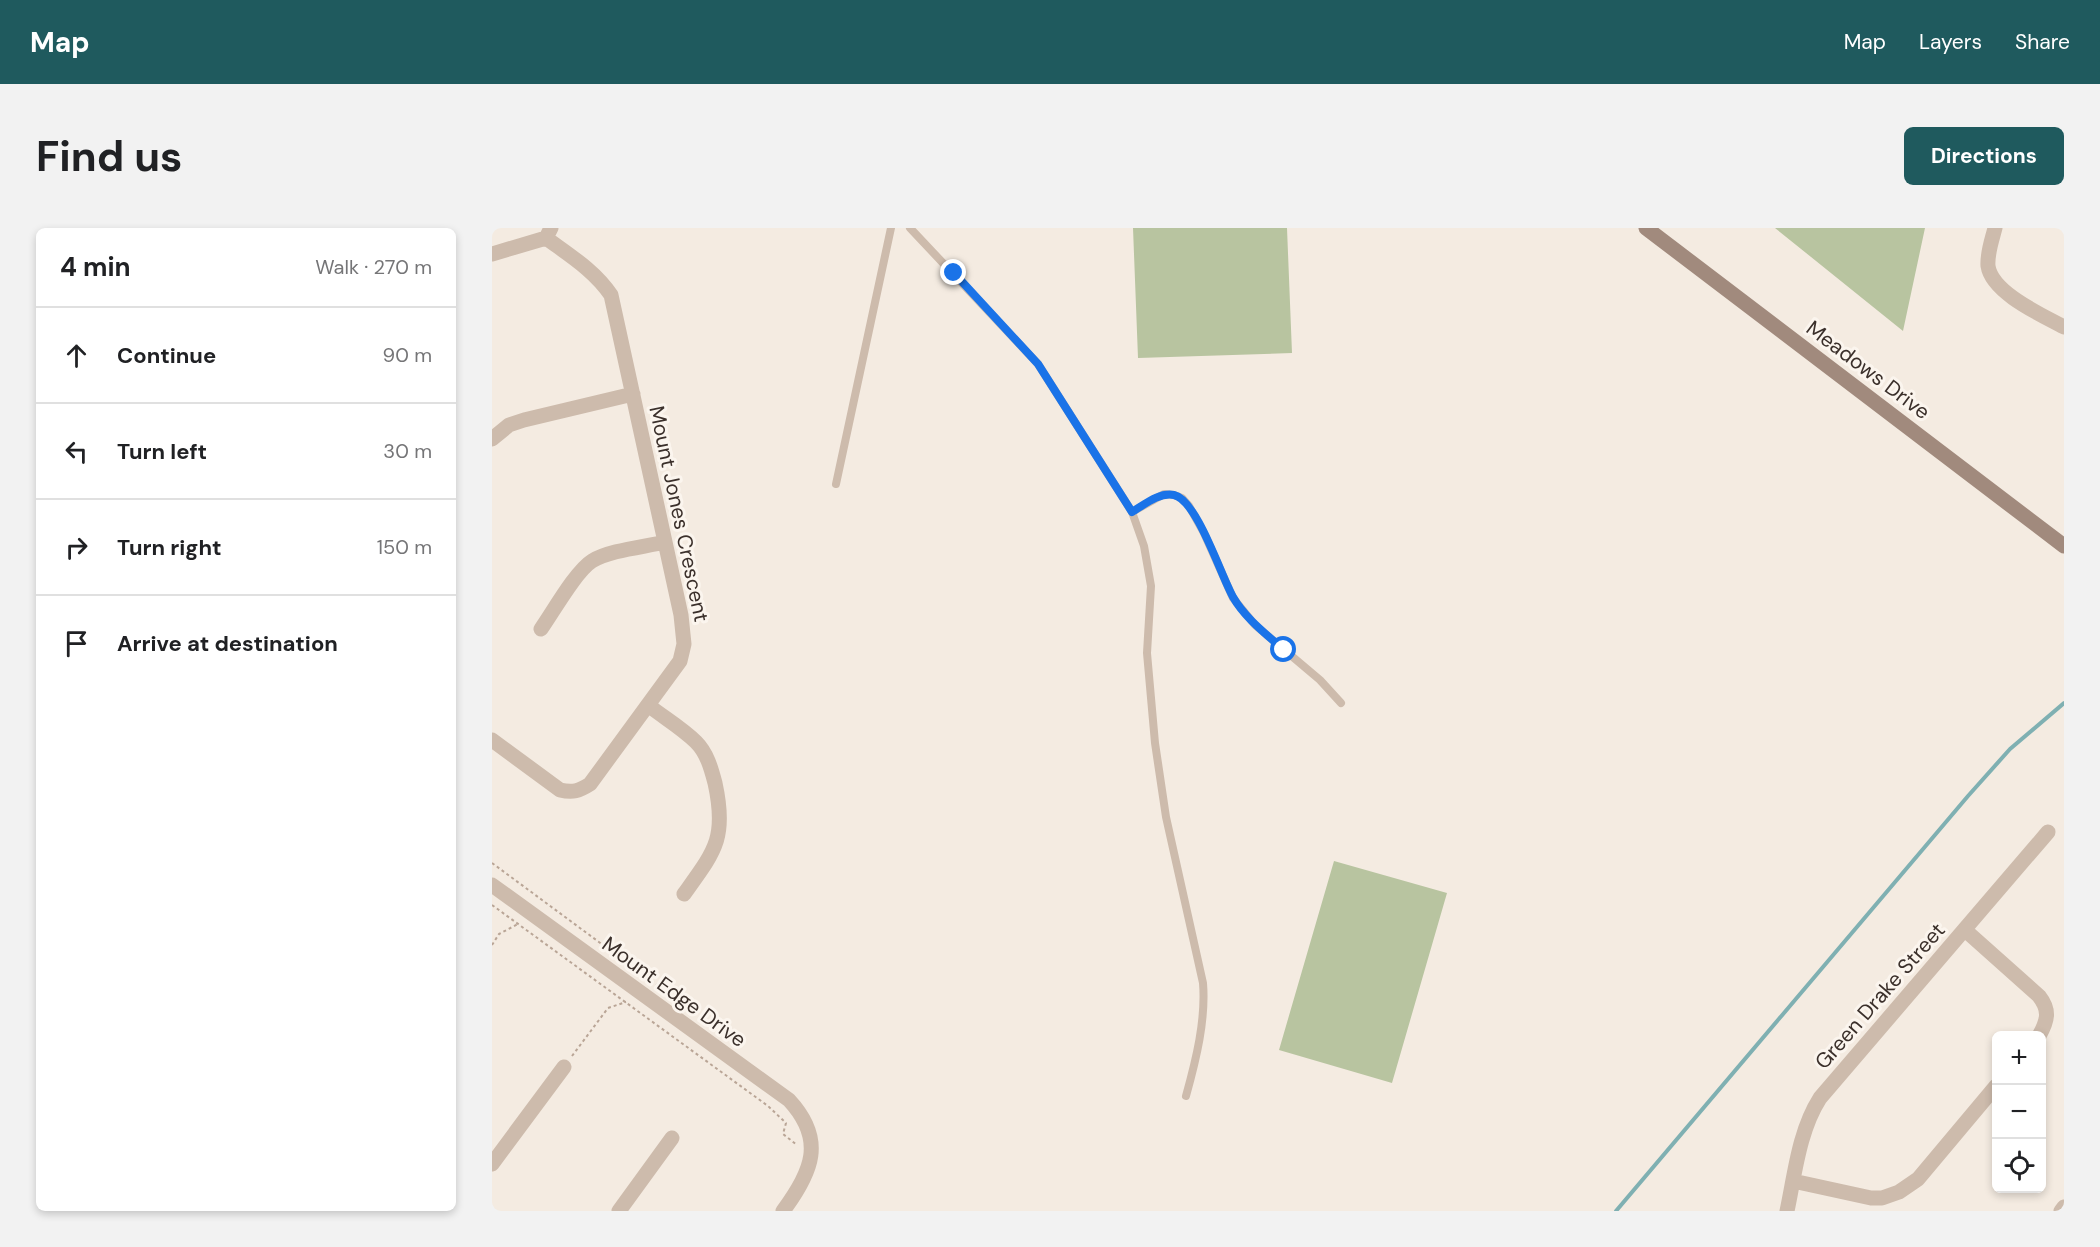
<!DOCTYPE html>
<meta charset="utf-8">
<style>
body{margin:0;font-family:"DM Sans",sans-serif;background:#f2f2f2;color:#202124}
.controls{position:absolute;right:18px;bottom:18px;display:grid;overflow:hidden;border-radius:9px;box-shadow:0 3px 9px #0003}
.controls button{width:54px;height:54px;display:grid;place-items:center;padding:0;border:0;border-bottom:2px solid #e0e0e0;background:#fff;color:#202124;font:30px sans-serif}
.stop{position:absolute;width:18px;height:18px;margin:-14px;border:4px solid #1a73e8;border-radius:50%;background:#fff}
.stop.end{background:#1a73e8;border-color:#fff;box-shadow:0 2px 6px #0008}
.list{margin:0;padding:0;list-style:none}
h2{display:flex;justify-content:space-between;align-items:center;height:78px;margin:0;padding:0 24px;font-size:26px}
h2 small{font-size:20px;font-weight:400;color:#757577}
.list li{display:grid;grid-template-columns:39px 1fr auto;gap:18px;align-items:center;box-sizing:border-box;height:96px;padding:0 24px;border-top:2px solid #e0e0e0}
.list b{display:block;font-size:22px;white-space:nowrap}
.list em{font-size:20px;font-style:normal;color:#757577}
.icon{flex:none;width:33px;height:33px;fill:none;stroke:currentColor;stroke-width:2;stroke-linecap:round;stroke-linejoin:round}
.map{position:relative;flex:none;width:1572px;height:983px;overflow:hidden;border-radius:9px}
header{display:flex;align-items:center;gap:36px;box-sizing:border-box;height:84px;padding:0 30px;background:#1f5a5e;color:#fff}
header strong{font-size:28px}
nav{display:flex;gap:33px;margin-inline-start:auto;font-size:21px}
.intro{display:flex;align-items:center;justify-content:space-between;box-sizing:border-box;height:144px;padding:0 36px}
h1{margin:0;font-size:42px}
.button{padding:15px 27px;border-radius:9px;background:#1f5a5e;color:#fff;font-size:21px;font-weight:700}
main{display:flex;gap:36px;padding:0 36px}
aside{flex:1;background:#fff;border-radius:9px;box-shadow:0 3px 9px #0003}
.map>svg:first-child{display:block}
.green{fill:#b8c4a0}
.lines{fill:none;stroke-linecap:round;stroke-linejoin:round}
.stream{stroke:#7fb0b2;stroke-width:4}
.path{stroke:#b9a596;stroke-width:2;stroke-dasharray:3 3;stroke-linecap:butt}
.lane{stroke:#cdbbac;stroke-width:8}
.street{stroke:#cdbbac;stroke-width:15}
.secondary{stroke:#a18a7d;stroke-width:15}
.route{stroke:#1a73e8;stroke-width:8}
.labels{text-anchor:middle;stroke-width:6;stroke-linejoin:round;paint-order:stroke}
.street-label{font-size:21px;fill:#3b302b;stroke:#fbf5ee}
</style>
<header>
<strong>Map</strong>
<nav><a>Map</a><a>Layers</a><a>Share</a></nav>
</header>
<div class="intro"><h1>Find us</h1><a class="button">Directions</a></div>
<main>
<aside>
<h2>4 min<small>Walk · 270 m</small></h2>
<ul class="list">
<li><svg class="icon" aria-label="ahead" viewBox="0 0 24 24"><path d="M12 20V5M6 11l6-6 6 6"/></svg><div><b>Continue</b></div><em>90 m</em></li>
<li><svg class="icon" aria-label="left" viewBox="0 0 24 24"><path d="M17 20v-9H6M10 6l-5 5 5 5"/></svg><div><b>Turn left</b></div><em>30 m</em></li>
<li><svg class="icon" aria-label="right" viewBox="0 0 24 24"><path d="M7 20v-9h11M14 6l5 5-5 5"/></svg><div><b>Turn right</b></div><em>150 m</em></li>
<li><svg class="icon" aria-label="arrive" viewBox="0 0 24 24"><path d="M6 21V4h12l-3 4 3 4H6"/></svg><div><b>Arrive at destination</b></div></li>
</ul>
</aside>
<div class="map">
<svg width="1572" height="983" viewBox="0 0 1572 983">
<rect width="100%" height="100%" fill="#f4ebe1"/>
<path class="green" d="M641,0h154l5,125 -154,5z
M1283,0h150l-22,103z
M842,633l113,32 -55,190 -113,-33z"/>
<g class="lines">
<path class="stream" d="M1124,983l352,-415 42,-47 54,-46"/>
<path class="path" d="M0,635l203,150
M0,677l276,201 18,17 -3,11 14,11
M0,717l7,-11 19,-10
M80,828l36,-48 18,-6"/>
<path class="lane" d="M418,0l128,136 94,148 12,34 7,40 -4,67 8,90 11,74 37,166c3,37 -7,77 -17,113
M344,256l55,-256
M640,284l32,-18 10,1 8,3 7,8 15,27 29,65 22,27 65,55 21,23"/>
<path class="street" d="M1503,0c-3,12 -8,25 -7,38 4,27 54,49 76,61
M0,26l54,-16 5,-10
M0,211l17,-14 15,-5 109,-26
M49,401c12,-17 35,-58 51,-68 18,-11 52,-14 73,-19
M156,477c15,12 34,23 48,37 11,11 15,26 19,41 12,55 0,68 -31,111
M0,512l68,50c13,3 19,1 30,-6l90,-123 4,-17 -3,-29 -70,-320c-17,-25 -42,-40 -65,-57
M0,657l297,215c37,40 23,72 -6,111
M1473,702l74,66c11,14 9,24 0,40
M0,936l72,-97
M1301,953l78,17h11l17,-6 19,-13 78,-93
M127,983l53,-73
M1295,983c8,-38 12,-80 33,-113l228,-266
M1569,983l3,-4"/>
<path class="secondary" d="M1154,0l418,318"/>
</g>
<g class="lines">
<path class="route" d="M462,45l84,91 94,148c12,-7 27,-20 42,-17 23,5 47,81 59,102 12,21 33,37 51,53"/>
</g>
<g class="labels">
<g class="street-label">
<text transform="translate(1376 142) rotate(37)" y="7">Meadows Drive</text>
<text transform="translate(187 286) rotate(78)" y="7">Mount Jones Crescent</text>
<text transform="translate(182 764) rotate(36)" y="7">Mount Edge Drive</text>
<text transform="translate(1388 768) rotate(-49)" y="7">Green Drake Street</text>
</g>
</g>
</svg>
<div class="controls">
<button>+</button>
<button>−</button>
<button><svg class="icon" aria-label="locate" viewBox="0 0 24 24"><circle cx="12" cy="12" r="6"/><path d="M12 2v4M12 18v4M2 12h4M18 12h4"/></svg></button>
</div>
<div class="stop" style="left:792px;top:422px"></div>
<div class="stop end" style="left:462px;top:45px"></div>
</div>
</main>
